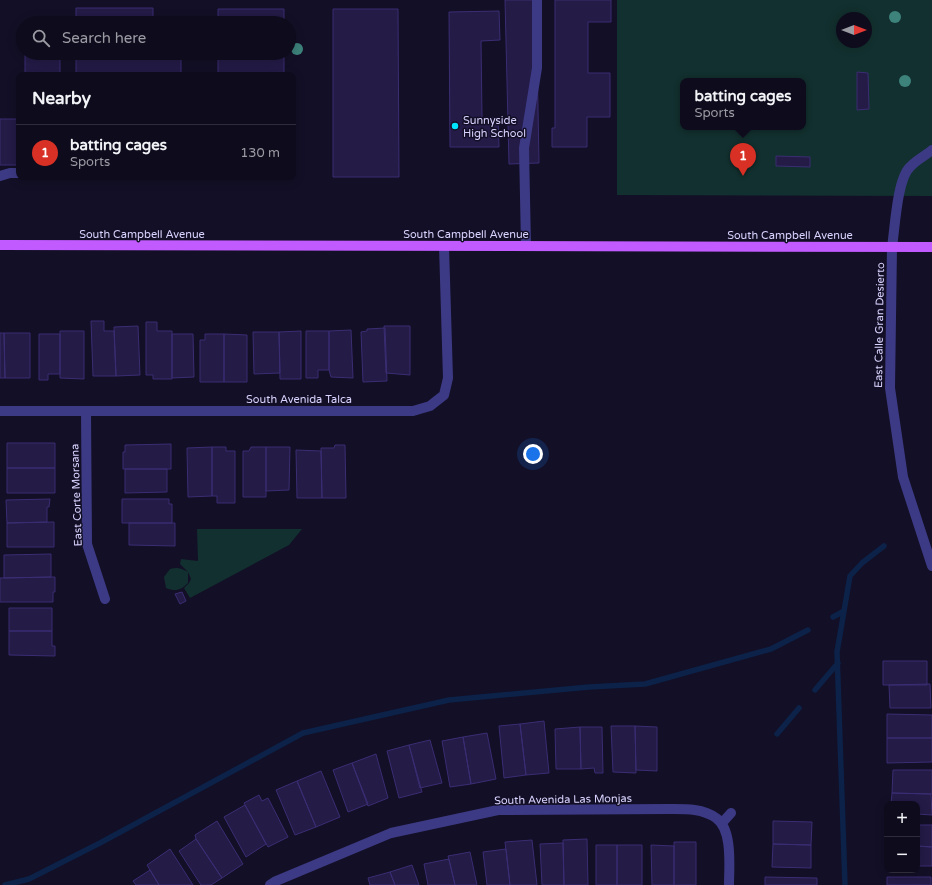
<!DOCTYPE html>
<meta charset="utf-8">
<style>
body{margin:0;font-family:"Varela Round",sans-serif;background:#1c1929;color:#f1f3f6}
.controls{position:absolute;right:12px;bottom:12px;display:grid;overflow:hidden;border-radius:8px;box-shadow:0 2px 10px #0003}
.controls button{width:36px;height:36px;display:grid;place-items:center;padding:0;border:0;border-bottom:1px solid #2e2b3b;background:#0e0b1c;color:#f1f3f6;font:20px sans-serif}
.compass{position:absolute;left:836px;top:12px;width:36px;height:36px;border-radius:50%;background:#0e0b1c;box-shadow:0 2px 10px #0003;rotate:90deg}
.you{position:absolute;left:533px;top:454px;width:14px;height:14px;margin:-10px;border:3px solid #fff;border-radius:50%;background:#1a73e8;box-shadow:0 0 0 6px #1a73e833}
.badge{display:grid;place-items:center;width:26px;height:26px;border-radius:50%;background:#d93025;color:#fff;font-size:13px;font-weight:700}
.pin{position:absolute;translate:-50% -33px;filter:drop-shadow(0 1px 2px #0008)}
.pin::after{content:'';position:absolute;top:21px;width:14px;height:12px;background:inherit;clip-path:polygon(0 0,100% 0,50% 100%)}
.popup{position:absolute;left:680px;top:78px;width:126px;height:52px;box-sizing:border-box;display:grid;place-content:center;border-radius:8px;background:#0e0b1c;filter:drop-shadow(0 1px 3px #0005);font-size:13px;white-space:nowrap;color:#9b9ba3}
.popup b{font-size:15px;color:#f1f3f6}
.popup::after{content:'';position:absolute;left:50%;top:100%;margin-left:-8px;border:8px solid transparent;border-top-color:#0e0b1c}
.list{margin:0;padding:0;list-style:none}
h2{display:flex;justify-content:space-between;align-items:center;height:52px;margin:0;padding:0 16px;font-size:17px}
h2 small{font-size:13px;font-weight:400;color:#9b9ba3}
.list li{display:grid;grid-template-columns:26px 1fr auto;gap:12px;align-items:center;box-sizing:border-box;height:56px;padding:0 16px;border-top:1px solid #2e2b3b}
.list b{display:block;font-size:15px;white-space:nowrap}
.list p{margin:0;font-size:13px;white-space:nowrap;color:#9b9ba3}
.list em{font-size:13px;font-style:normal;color:#9b9ba3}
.icon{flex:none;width:22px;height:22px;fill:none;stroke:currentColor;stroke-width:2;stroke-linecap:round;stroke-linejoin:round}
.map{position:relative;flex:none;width:932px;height:885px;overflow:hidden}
.search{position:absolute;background:#0e0b1c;box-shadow:0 2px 10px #0003;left:16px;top:16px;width:280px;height:44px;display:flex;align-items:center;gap:10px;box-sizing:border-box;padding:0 14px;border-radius:22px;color:#9b9ba3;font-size:15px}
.panel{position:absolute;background:#0e0b1c;box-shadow:0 2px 10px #0003;left:16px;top:72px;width:280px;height:108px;border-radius:8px}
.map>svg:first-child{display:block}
.green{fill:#12302f;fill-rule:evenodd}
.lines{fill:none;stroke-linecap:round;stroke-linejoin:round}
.stream{stroke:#0c2248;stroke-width:5.5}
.building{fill:#241b47;stroke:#3b2d73}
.service{stroke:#3d3a85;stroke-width:10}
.minor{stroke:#3d3a85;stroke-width:10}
.primary{stroke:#c25bff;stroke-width:10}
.tree{fill:#3d827b}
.poi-dot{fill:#00e5ff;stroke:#130f26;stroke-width:1.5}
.labels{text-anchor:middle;stroke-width:3;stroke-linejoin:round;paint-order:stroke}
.poi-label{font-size:11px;fill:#d9d4ff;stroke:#130f26;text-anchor:start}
.street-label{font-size:11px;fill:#d9d4ff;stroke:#130f26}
</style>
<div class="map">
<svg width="932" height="885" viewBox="0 0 932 885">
<rect width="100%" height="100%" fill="#130f26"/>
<path class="green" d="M617,0h315v196l-315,-1zM842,18h24v24h-24zM683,81h120v46h-120z
M197,529h105l-13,16 -99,53 -6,-10 5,-5 2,-4 -3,-7v11c-7,7 -12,9 -22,5l-2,-11 6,-8c7,-2 11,-1 18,3l-8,-8 1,-5 17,2z"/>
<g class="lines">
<path class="stream" d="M833,617l11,-6
M815,690l23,-27
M777,734l22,-26
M5,885l24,-6 71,-36 203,-110 146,-33 140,-13 56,-3 126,-35 37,-19
M845,885l-8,-233 13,-76 12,-13 22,-17"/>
</g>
<path class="building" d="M505,0h31l3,163 -30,1z
M555,0h56v22h-23v51h22v44h-23v30h-35v-19h3z
M76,8h77v15h-77z
M218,9h66v14h-66z
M333,9h65l1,168h-66z
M499,11l1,29 -19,1 1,77h16l1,29h-49l-1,-135z
M25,53h35v22h-35z
M76,53h105v21l-105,1z
M218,53h66v22h-66z
M857,72l11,1 1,36 -12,1z
M0,119h19v46h-19z
M776,156l34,1v10l-34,-1z
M91,321h13v10h10l2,45h-23z
M146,322h11v9h15v48h-19v-4h-7z
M138,326l2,49 -24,1 -2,-49z
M384,326h26v49l-24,-2z
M385,328l2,53 -24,1 -2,-50 6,-1v-2z
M351,330l2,48 -22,-1 -2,-7v-39z
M60,331h24v48l-24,-1z
M301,331v48h-21l-1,-47z
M306,331h23v39h-11v8h-12z
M253,332h26l1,41 -26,1z
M0,333h4l1,45h-5z
M4,333h26v45h-25z
M39,334h21v40h-12v6h-9z
M172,334h21l1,43 -22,1z
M205,334h19v48h-24v-42h5z
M224,334l23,1v47h-23z
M7,443h48v25h-48z
M171,444v25h-48v-17h2v-7z
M335,445h10l1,53h-24l-1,-50h13z
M212,447h14v4h9v52h-18v-7h-5z
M212,447v49l-24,1 -1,-49z
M251,447h15v50h-23v-46h6z
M266,447h24l-1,43 -23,1z
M296,450l25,1 1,47h-25z
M7,468h48v25h-48z
M125,469h42v23l-42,1z
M50,499l-1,8h-2v15l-40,1 -1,-23z
M122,499h47v5h3v19h-50z
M54,522v25h-47v-24z
M129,523h46v23l-46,-1z
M51,554v23l-47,1v-23z
M55,577v15h-2v10h-53v-24z
M182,592l4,9 -6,3 -5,-10z
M9,608h43v23h-43z
M9,631h43v15h3v10l-46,-1z
M883,661h44v24h-44z
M930,684l1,24h-41l-1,-23z
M887,714l45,1v23h-45z
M544,721l5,52 -23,2 -6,-51z
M520,724l6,51 -22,3 -5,-52z
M611,726h24l1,47 -23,-1z
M635,726l22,1v44l-21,-1z
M580,727h22l1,46h-8l-1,-5 -13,1z
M580,727l1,42h-25l-1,-40z
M487,733l9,46 -25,5 -8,-47z
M463,737l8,47 -21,3 -8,-46z
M887,738h45v24l-45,1z
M430,740l12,43 -22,5 -11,-43z
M409,745l13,47 -23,6 -12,-47z
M376,754l12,44 -20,8 -16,-43z
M352,763l16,41 -20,8 -15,-42z
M893,770h39v24l-40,-1z
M321,771l19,46 -24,10 -19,-46z
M297,781l19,46 -21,8 -19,-45z
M892,793l39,1 1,21 -15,-1v-10h-26z
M259,795l3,6 6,-3 20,39 -20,10 -24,-44z
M245,805l21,39 -20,13 -22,-40z
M217,821l26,43 -21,14 -26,-39 -1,-4z
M773,821l39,1 -1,23 -38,-1z
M917,825h15v22l-15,-1z
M196,839l26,39 -11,7h-10l-22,-34z
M587,839l1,46h-24l-1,-45z
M532,840l5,45h-27l-5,-43z
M674,842h22v43h-22z
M563,843l1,42h-22l-2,-41z
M773,844l38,1v23l-39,-1z
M596,845h21v40h-21z
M617,845h25v40h-25z
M651,845l23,1v39h-22z
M917,846l15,1v19h-15z
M170,849l23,36h-34l-12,-20z
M506,849l4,36h-23l-4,-33z
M470,852l7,33h-22l-7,-29z
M449,859l6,26h-27l-4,-21z
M412,865l7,20h-24l-5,-13z
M150,870l9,15h-23l-3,-4z
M390,872l5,13h-25l-2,-7z
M765,877l52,1v7h-52z
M887,877h44v8h-44z"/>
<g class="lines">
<path class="service" d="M0,176l10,-3h9
M526,246l-2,-98 13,-80v-68
M892,247c3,-19 5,-68 18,-80 6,-7 15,-11 22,-17"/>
<path class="minor" d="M892,247l-2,141 13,89 29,89
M0,411h413l17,-5 14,-11 4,-17 -4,-132
M86,411l1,133 18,55
M722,823l9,-10
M270,885l6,-4 115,-48 107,-23 170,-1c16,0 34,-1 48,9 17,11 13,50 13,67"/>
<path class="primary" d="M0,245l932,2"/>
</g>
<g class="tree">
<circle cx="895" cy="17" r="6"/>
<circle cx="297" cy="49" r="6"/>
<circle cx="905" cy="81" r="6"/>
</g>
<circle class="poi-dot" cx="455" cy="126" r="4"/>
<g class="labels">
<g class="poi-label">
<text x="463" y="124">Sunnyside<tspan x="463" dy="13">High School</tspan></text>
</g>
<g class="street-label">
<text x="142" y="238">South Campbell Avenue</text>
<text x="466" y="238">South Campbell Avenue</text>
<text x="790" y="239">South Campbell Avenue</text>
<text transform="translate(879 325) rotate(-89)" y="4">East Calle Gran Desierto</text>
<text x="299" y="403">South Avenida Talca</text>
<text transform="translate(76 495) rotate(-92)" y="4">East Corte Morsana</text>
<text transform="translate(563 799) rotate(-1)" y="4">South Avenida Las Monjas</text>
</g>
</g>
</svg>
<div class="controls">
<button>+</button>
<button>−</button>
</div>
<svg class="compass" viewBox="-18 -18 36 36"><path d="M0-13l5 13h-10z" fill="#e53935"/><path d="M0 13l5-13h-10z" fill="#9b9ba3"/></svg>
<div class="you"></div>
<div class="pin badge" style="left:743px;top:176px">1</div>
<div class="popup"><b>batting cages</b>Sports</div>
<div class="search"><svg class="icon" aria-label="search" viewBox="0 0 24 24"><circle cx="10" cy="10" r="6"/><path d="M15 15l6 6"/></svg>Search here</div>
<section class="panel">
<h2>Nearby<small></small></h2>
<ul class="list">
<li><span class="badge">1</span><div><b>batting cages</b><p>Sports</p></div><em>130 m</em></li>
</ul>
</section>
</div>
